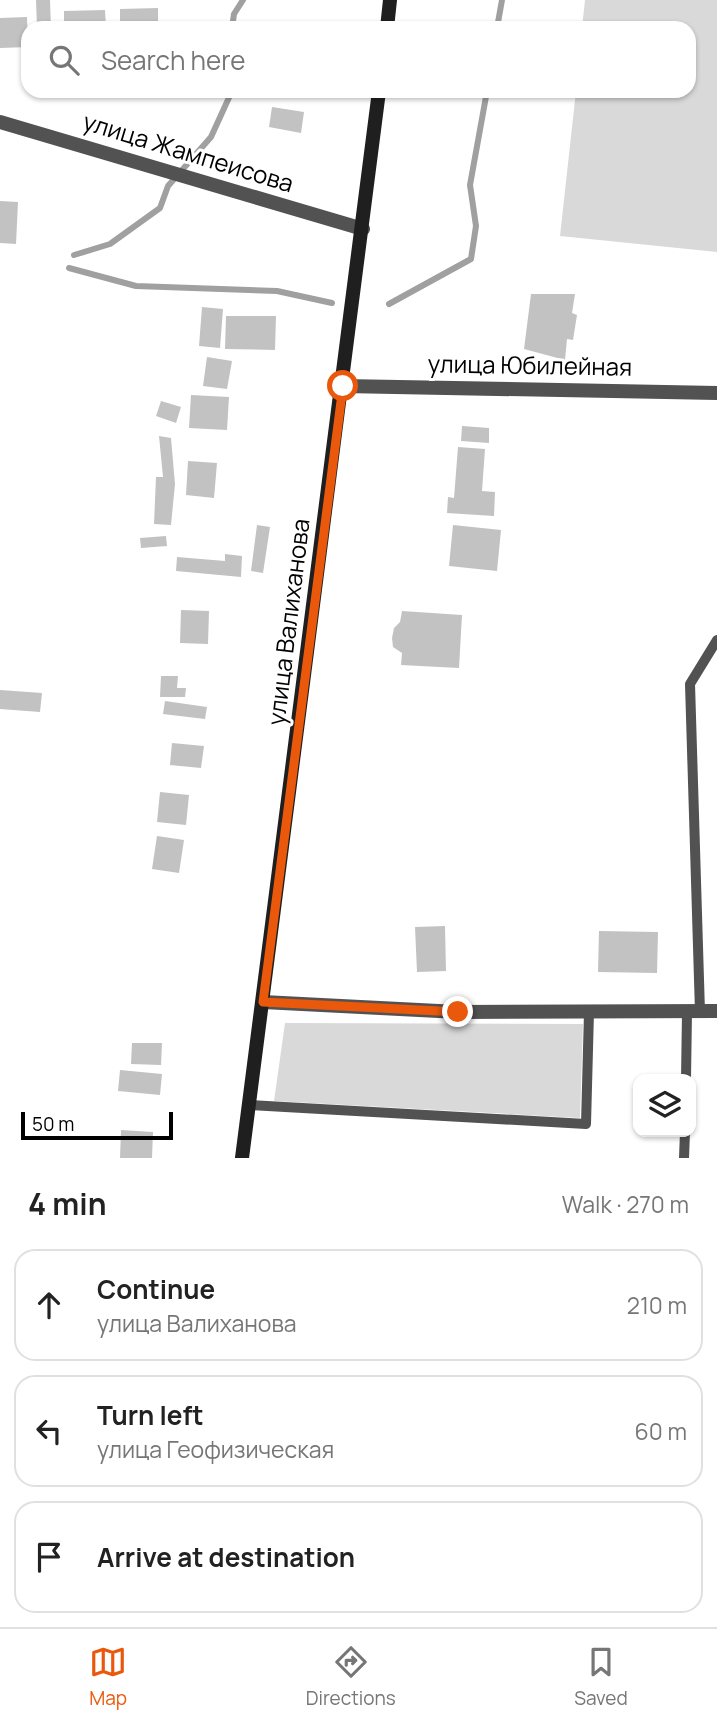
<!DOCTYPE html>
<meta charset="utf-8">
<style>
body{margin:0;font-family:Manrope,sans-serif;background:#f6f6f6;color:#222}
.controls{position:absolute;right:21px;bottom:21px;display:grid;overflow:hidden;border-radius:14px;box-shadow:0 2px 5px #0004}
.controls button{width:63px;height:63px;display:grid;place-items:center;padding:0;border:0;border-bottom:2px solid #e0e0e0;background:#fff;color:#222;font:35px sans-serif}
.scale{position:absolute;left:21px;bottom:18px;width:152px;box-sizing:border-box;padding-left:7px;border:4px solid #000;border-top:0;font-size:19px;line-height:24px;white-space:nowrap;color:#000;-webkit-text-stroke:5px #fff;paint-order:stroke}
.stop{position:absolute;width:21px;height:21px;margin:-16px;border:5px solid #ea580c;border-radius:50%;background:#fff}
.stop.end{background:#ea580c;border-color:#fff;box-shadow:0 2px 7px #0008}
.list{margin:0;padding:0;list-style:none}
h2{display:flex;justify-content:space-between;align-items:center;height:91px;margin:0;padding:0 28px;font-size:30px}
h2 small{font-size:23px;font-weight:400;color:#767676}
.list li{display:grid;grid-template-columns:46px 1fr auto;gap:21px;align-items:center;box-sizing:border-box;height:112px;margin:0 14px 14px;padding:0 14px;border:2px solid #e0e0e0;border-radius:21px}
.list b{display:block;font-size:26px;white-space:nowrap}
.list p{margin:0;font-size:23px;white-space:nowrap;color:#767676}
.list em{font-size:23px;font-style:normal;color:#767676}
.icon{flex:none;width:38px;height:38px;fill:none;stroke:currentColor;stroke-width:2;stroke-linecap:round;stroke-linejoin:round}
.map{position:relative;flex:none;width:717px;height:1158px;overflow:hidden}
.search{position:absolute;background:#fff;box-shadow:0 2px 5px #0004;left:21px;right:21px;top:21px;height:77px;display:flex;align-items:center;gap:18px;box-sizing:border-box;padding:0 24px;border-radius:21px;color:#767676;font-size:26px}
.sheet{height:469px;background:#fff}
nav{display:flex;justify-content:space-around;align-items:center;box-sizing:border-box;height:98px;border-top:2px solid #e0e0e0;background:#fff;font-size:19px;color:#767676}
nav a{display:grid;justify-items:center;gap:4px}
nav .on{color:#ea580c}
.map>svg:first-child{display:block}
.green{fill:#d9d9d9}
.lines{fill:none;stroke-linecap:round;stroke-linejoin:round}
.stream{stroke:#a0a0a0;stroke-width:6}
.building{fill:#c2c2c2}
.service{stroke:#525252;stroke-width:10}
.minor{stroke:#525252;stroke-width:14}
.secondary{stroke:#1f1f1f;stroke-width:14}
.route{stroke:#ea580c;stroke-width:9}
.labels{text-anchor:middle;stroke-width:6;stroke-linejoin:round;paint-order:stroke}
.street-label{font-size:24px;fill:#000;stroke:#fff}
</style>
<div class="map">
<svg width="717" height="1158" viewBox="0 0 717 1158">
<rect width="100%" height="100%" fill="#fff"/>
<path class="green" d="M585,0h132v252l-157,-16 16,-145h113v-63h-107z
M285,1023l298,1 -3,94 -306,-17z"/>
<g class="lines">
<path class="stream" d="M232,28l2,-14 9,-14
M497,28l5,-28
M74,255l36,-11 50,-36 8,-22 43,-49 21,-46
M69,268l67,18 141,5 55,12
M389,304l82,-45 5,-33 -6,-41 17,-94"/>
</g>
<path class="building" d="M36,0h14l1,28h-14z
M158,8v20h-38v-19z
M105,10l1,18h-42v-17z
M27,17l1,30 -28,1v-30z
M272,107l32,5 -3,21 -32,-6z
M0,201l18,1 -2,42 -16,-1z
M531,294h44l-3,19 5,2 -4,25 -6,-1 -2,21 -41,-11z
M202,307l21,2 -3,39 -21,-2z
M226,316h50l-1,34 -50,-1z
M207,357l25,4 -5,28 -24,-3z
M191,395l38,2 -2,33 -38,-2z
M161,401l20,6 -5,16 -20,-7z
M462,426l27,2v15l-28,-2z
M159,436l12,2 4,46 -4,41 -17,-1 2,-47h7z
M458,447l27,2 -3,42 13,1 -1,24 -47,-3 1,-16 6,1z
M188,461l29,2 -3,35 -28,-3z
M257,525l13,2 -7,46 -12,-2z
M453,525l48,5 -4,41 -48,-5z
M166,536l1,10 -26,2 -1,-10z
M225,554l17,2 -1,21 -65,-6 1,-14 48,4z
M181,610l28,1 -1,33 -28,-1z
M402,611l60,4 -3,53 -58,-3 1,-12 -9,-6 -1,-9 2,-10 6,-6z
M161,676h17l-1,12h9l-1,9h-25z
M0,690l42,3 -2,19 -40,-3z
M165,701l42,6 -2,12 -42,-5z
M172,743l32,3 -3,22 -31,-3z
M160,792l29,3 -3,30 -29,-3z
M157,836l27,4 -5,33 -27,-4z
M445,926l1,45 -29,1 -2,-45z
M599,931l59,1 -1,41 -59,-1z
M132,1043h30l-1,22 -30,-1z
M120,1070l42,4 -2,21 -42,-4z
M121,1130l32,2 -1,26h-32z"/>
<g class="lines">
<path class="service" d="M700,1012l-10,-328 27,-44
M686,1079l1,-67
M249,1105l337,19 3,-112
M684,1158l1,-26"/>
<path class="minor" d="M0,122l363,107
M343,386l374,7
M263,1002l195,10 259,-1"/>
<path class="secondary" d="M387,28l3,-28
M242,1158l137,-1067"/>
</g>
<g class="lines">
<path class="route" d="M343,386l-80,616 195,10"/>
</g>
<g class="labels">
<g class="street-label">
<text transform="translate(188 153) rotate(17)" y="8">улица Жампеисова</text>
<text transform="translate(530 366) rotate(1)" y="8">улица Юбилейная</text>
<text transform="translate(289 622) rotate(-83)" y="8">улица Валиханова</text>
</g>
</g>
</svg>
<div class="controls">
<button><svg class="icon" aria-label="layers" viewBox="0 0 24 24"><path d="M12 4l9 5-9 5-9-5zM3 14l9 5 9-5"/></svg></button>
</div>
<div class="scale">50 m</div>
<div class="stop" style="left:343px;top:386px"></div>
<div class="stop end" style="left:458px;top:1012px"></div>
<div class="search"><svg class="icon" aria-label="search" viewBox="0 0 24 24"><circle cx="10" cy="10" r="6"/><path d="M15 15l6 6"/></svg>Search here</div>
</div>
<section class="sheet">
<h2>4 min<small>Walk · 270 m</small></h2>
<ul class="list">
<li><svg class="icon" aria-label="ahead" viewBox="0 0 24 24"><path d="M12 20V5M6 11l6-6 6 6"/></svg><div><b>Continue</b><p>улица Валиханова</p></div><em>210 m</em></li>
<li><svg class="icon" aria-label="left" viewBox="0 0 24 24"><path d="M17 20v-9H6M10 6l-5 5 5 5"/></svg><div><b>Turn left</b><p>улица Геофизическая</p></div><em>60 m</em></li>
<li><svg class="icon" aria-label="arrive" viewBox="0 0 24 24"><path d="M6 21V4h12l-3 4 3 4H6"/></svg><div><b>Arrive at destination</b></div></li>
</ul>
</section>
<nav>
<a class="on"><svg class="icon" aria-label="map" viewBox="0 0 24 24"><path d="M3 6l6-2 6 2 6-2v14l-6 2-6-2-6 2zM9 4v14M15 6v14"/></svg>Map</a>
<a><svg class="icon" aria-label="directions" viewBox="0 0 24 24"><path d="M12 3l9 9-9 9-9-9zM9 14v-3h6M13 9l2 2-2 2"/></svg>Directions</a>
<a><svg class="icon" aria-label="saved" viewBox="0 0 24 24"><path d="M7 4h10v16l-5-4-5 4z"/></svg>Saved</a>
</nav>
